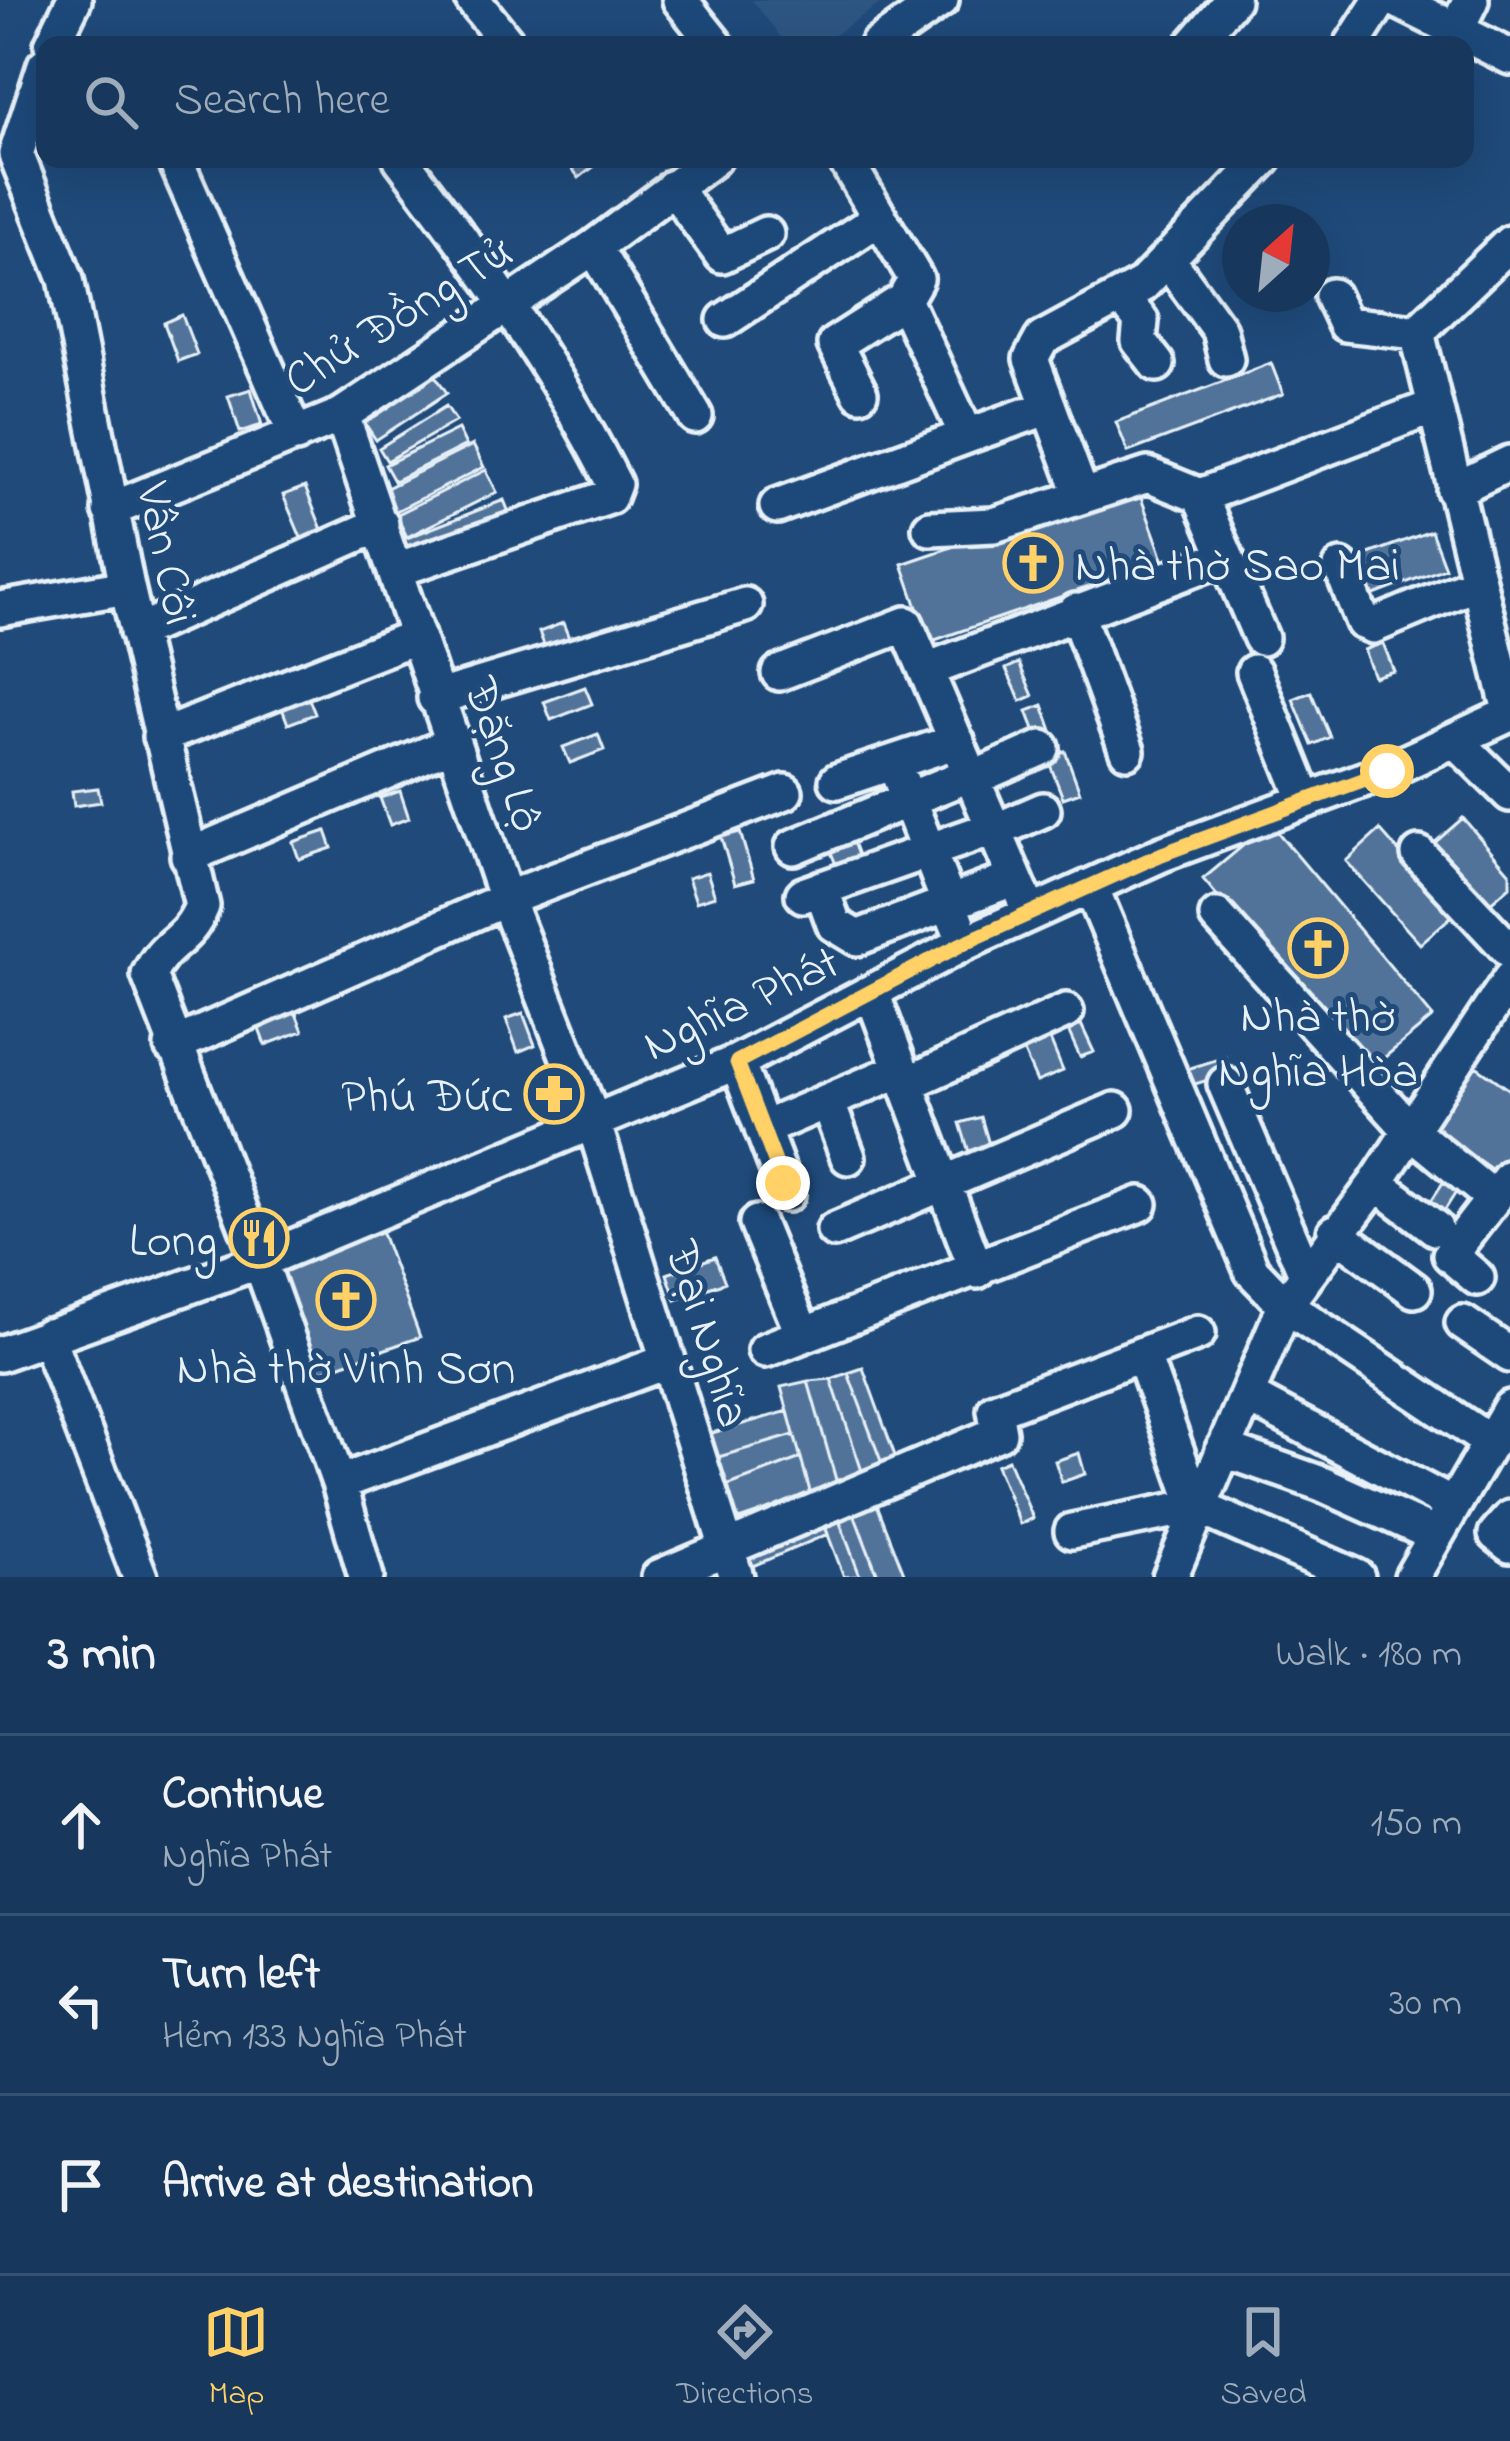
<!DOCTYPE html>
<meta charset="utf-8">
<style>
body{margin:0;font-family:"Indie Flower",sans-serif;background:#203f62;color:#f1f3f6}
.compass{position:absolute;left:1222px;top:204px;width:108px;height:108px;border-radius:50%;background:#17385c;box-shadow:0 12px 48px #0002;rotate:27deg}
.stop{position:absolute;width:36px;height:36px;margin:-27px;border:9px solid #ffd166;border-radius:50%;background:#fff}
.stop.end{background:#ffd166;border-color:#fff;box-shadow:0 3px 12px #0008}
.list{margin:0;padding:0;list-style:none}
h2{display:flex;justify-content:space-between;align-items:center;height:156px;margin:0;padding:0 48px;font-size:51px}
h2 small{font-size:39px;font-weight:400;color:#9eacbb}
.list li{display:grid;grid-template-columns:78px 1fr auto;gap:36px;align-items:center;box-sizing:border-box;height:180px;padding:0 48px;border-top:3px solid #365272}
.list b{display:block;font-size:45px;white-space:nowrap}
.list p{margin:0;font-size:39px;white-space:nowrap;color:#9eacbb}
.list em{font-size:39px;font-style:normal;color:#9eacbb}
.icon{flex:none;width:66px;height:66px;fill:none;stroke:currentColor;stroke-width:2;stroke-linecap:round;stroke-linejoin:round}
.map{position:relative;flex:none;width:1510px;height:1577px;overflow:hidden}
.search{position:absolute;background:#17385c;box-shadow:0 12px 48px #0002;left:36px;right:36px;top:36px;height:132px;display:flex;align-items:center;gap:30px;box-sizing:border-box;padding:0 42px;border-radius:24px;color:#9eacbb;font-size:45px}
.sheet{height:696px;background:#17385c}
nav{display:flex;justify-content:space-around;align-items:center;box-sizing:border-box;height:168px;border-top:3px solid #365272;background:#17385c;font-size:33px;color:#9eacbb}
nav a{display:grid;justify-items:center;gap:6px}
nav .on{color:#ffd166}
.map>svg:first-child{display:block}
.built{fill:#2e5683}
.building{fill:#517399;stroke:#e8f1f8;stroke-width:3}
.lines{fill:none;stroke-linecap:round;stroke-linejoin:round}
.minor-casing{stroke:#e8f1f8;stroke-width:42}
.minor{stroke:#1f4a7a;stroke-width:33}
.route{stroke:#ffd166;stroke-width:15}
.labels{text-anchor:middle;stroke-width:10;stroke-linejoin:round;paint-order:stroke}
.street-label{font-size:48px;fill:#e8f1f8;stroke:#1f4a7a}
.poi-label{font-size:48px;fill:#e8f1f8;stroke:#1f4a7a}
</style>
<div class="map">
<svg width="1510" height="1577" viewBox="0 0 1510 1577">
<rect width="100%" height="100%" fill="#1f4a7a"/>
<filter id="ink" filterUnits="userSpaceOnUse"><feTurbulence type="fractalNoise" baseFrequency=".00833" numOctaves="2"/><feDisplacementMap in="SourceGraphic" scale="24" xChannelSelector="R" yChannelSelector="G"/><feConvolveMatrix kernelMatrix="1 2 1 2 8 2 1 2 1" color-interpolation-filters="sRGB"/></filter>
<g filter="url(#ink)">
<path class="built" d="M752,0h134l-67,45h-32z"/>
<path class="building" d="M565,159h39l-25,19z
M182,315l15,39 -19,7 -14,-38z
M1271,363l12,31 -155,58 -12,-30z
M431,369l16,24 -71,47 -16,-24z
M251,389l11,36 -22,7 -12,-36z
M446,406l10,15 -69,40 -8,-13z
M458,429l8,16 -72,36 -9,-16z
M473,445l11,22 -90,45 -11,-22z
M486,470l11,22 -90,45 -11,-22z
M1136,484l28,77 -235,81 -27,-78z
M305,487l18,45 -21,8 -19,-45z
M504,500l8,20 -99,40 -9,-21z
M1431,531l14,37 -84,32 -14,-38z
M563,623l6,15 -24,9 -6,-15z
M1383,643l11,28 -20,6 -10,-27z
M1019,663l14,33 -12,5 -15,-32z
M585,687l7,17 -41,16 -7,-18z
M1311,692l19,45 -18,8 -19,-46z
M307,694l8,20 -27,10 -8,-21z
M1043,705l12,34 -15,6 -13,-34z
M598,734l6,16 -34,13 -7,-16z
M1065,751l15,41 -17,6 -16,-41z
M98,788l3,14 -27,4 -2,-15z
M400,791l9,27 -19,7 -10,-27z
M1463,818l47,55v13l-24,21 -54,-62z
M1270,823l163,194 -67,56 -163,-194z
M1380,830l74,84 -34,30 -74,-83z
M326,831l6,17 -33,11 -6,-17z
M740,832l14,47 -19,5 -14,-47z
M853,842l9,24 -22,8 -10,-24z
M707,872l8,24 -19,6 -8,-24z
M293,1006l10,25 -38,14 -9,-24z
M523,1013l12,32 -17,7 -12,-33z
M1080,1022l14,30 -14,5 -13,-29z
M1049,1037l14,34 -26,11 -15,-34z
M1225,1057l6,16 -39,12 -5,-16z
M1476,1066l34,24v68l-12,16 -66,-47z
M981,1117l12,41 -20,7 -13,-42z
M1444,1181l14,8 -15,24 -14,-9z
M379,1225l41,112 -108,38 -41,-112z
M715,1257l10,25 -49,18 -9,-26z
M863,1368l35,96 -14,5 -36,-96z
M848,1373l36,96 -20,8 -33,-98z
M831,1379l33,98 -26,10 -30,-106z
M808,1381l30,106 -27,8 -30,-108z
M788,1411l6,24 -79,23 -10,-23z
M794,1435l7,23 -77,29 -9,-29z
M1079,1453l6,21 -23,8 -7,-21z
M801,1458l10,37 -75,26 -12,-34z
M1008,1460l25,58 -13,6 -24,-59z
M872,1492l32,81 -11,4h-15l-29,-76z
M849,1501l29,74 -18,1 -26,-70z
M833,1504l27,72 -16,1 -25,-66z
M819,1511l9,23 -80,34 -9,-23z"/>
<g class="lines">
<g class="minor-casing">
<path id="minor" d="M473,0l36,45
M680,0l36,45
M1396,0l114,57
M1457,28l14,-28
M52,45l22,-45
M877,45l64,-45
M1193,45l39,-45
M1352,45l29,-45
M45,65l-29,89 50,125 61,308 75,319c-16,39 -35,32 -53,69l111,286 79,222 27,94
M175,159l121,276
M673,187l49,68 44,-21
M1510,243l-93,89 93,379
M594,247l101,169
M1169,261l50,69 7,29
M1332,296l13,28 72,8
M1122,297l19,24 -2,20 18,23
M725,320l153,-101
M860,393l-25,-49 69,-44
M342,415l164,484 86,219 144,459
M967,436l82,-29
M1454,490l56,-27
M1082,496l-51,-137 11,-20 100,-54 122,-126
M1200,496l61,142
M777,506l190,-70 -63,-136 12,-21 -71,-120
M110,510l232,-95 252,-168 119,-88
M930,528l64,-3 154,-50 52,21 233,-89
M1341,567l22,55 10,4 105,-44
M396,570l213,-73 5,-13c-59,-118 -133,-220 -213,-325
M0,609l127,-22
M1076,611l51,140
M137,632l244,-108
M927,670l298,-113
M1254,672l51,127
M779,673l127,-49 124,289
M435,698l310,-93
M160,737l257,-101
M1455,740l55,54
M894,763l63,161
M974,778l68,-30
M837,781l120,-40
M995,831l48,-21
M793,847l180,-74
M1419,854l91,97
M188,856l263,-112
M1091,887l161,384 33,34 206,138
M821,888l13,36 23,14 158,-60
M803,895l190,-67
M1217,916l193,214 83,68
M872,993l105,278
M172,1046l334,-147 279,-107
M737,1062l50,132
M906,1084l160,-73
M1225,1084l81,190
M827,1101l21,56
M762,1129l138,-59
M1376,1183l59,45
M757,1223l46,112
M834,1230l281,-120
M1335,1232l79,58
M1477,1278l-27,-23 60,-78
M1463,1323l47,32
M47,1336l93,241
M765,1350l375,-146
M0,1354l260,-93 477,-199 228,-119 197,-89 225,-83 123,-57
M1143,1356l53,150
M1247,1396l205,109
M1223,1449l99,35 113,51
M339,1483l329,-122
M1196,1506l161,71
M1510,1518l-14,16 14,11
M1072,1531l124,-25
M659,1577l340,-144 -4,-23 203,-77
M1170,1577l115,-272 91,-122 134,-204
M1412,1577l98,-169"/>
</g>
<use href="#minor" class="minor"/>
</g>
</g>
<g class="lines" filter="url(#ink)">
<path class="route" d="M783,1183l-46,-121 227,-119 198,-89 225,-83"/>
</g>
<defs>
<g id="church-ring" transform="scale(3)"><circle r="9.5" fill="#1f4a7a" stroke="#ffd166" stroke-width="1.5"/><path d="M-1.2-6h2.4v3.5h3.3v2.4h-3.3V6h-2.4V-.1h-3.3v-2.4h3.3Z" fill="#ffd166"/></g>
<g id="pharmacy-ring" transform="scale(3)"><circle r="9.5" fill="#1f4a7a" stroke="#ffd166" stroke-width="1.5"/><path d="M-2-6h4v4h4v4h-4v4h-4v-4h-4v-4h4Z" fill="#ffd166"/></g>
<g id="restaurant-ring" transform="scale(3)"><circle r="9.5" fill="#1f4a7a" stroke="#ffd166" stroke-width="1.5"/><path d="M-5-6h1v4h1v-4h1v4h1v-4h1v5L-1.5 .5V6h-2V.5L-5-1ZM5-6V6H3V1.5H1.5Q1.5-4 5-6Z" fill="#ffd166"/></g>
</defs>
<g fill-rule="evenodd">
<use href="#church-ring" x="1033" y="563"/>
<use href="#church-ring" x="1318" y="948"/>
<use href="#pharmacy-ring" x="554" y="1094"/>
<use href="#restaurant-ring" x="259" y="1238"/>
<use href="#church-ring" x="346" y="1300"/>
</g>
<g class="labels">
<g class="street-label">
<text transform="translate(397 314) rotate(-32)" y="17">Chử Đồng Tử</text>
<text transform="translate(169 553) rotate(78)" y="17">Vân Côi</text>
<text transform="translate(506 753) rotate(71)" y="17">Đặng Lộ</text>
<text transform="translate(740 1001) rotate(-25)" y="17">Nghĩa Phát</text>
<text transform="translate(710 1333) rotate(73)" y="17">Đại Nghĩa</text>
</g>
<g class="poi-label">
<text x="1075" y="580" text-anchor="start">Nhà thờ Sao Mai</text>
<text x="1318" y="1031">Nhà thờ<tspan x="1318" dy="55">Nghĩa Hòa</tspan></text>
<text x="512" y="1111" text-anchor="end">Phú Đức</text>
<text x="217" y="1255" text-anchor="end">Long</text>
<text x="346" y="1383">Nhà thờ Vinh Sơn</text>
</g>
</g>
</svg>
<svg class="compass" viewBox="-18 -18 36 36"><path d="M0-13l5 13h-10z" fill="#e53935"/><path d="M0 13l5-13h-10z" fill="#9eacbb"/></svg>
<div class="stop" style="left:1387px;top:771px"></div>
<div class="stop end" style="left:783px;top:1183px"></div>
<div class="search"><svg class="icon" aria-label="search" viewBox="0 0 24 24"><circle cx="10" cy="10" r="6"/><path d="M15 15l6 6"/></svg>Search here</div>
</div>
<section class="sheet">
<h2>3 min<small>Walk · 180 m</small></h2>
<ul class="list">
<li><svg class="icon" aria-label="ahead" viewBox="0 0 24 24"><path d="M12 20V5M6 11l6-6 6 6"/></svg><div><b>Continue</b><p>Nghĩa Phát</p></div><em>150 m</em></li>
<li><svg class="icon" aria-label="left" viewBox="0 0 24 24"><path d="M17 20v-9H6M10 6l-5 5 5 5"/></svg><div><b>Turn left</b><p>Hẻm 133 Nghĩa Phát</p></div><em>30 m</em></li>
<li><svg class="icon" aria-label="arrive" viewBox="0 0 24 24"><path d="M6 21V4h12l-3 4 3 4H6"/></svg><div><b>Arrive at destination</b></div></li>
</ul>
</section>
<nav>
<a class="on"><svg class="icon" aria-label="map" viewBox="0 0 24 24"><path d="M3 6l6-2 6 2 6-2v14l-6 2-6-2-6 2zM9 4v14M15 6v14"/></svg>Map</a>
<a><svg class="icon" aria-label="directions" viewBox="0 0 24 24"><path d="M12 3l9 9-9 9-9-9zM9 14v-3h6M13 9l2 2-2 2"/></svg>Directions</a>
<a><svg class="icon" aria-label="saved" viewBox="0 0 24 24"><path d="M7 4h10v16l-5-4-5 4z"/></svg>Saved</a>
</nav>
